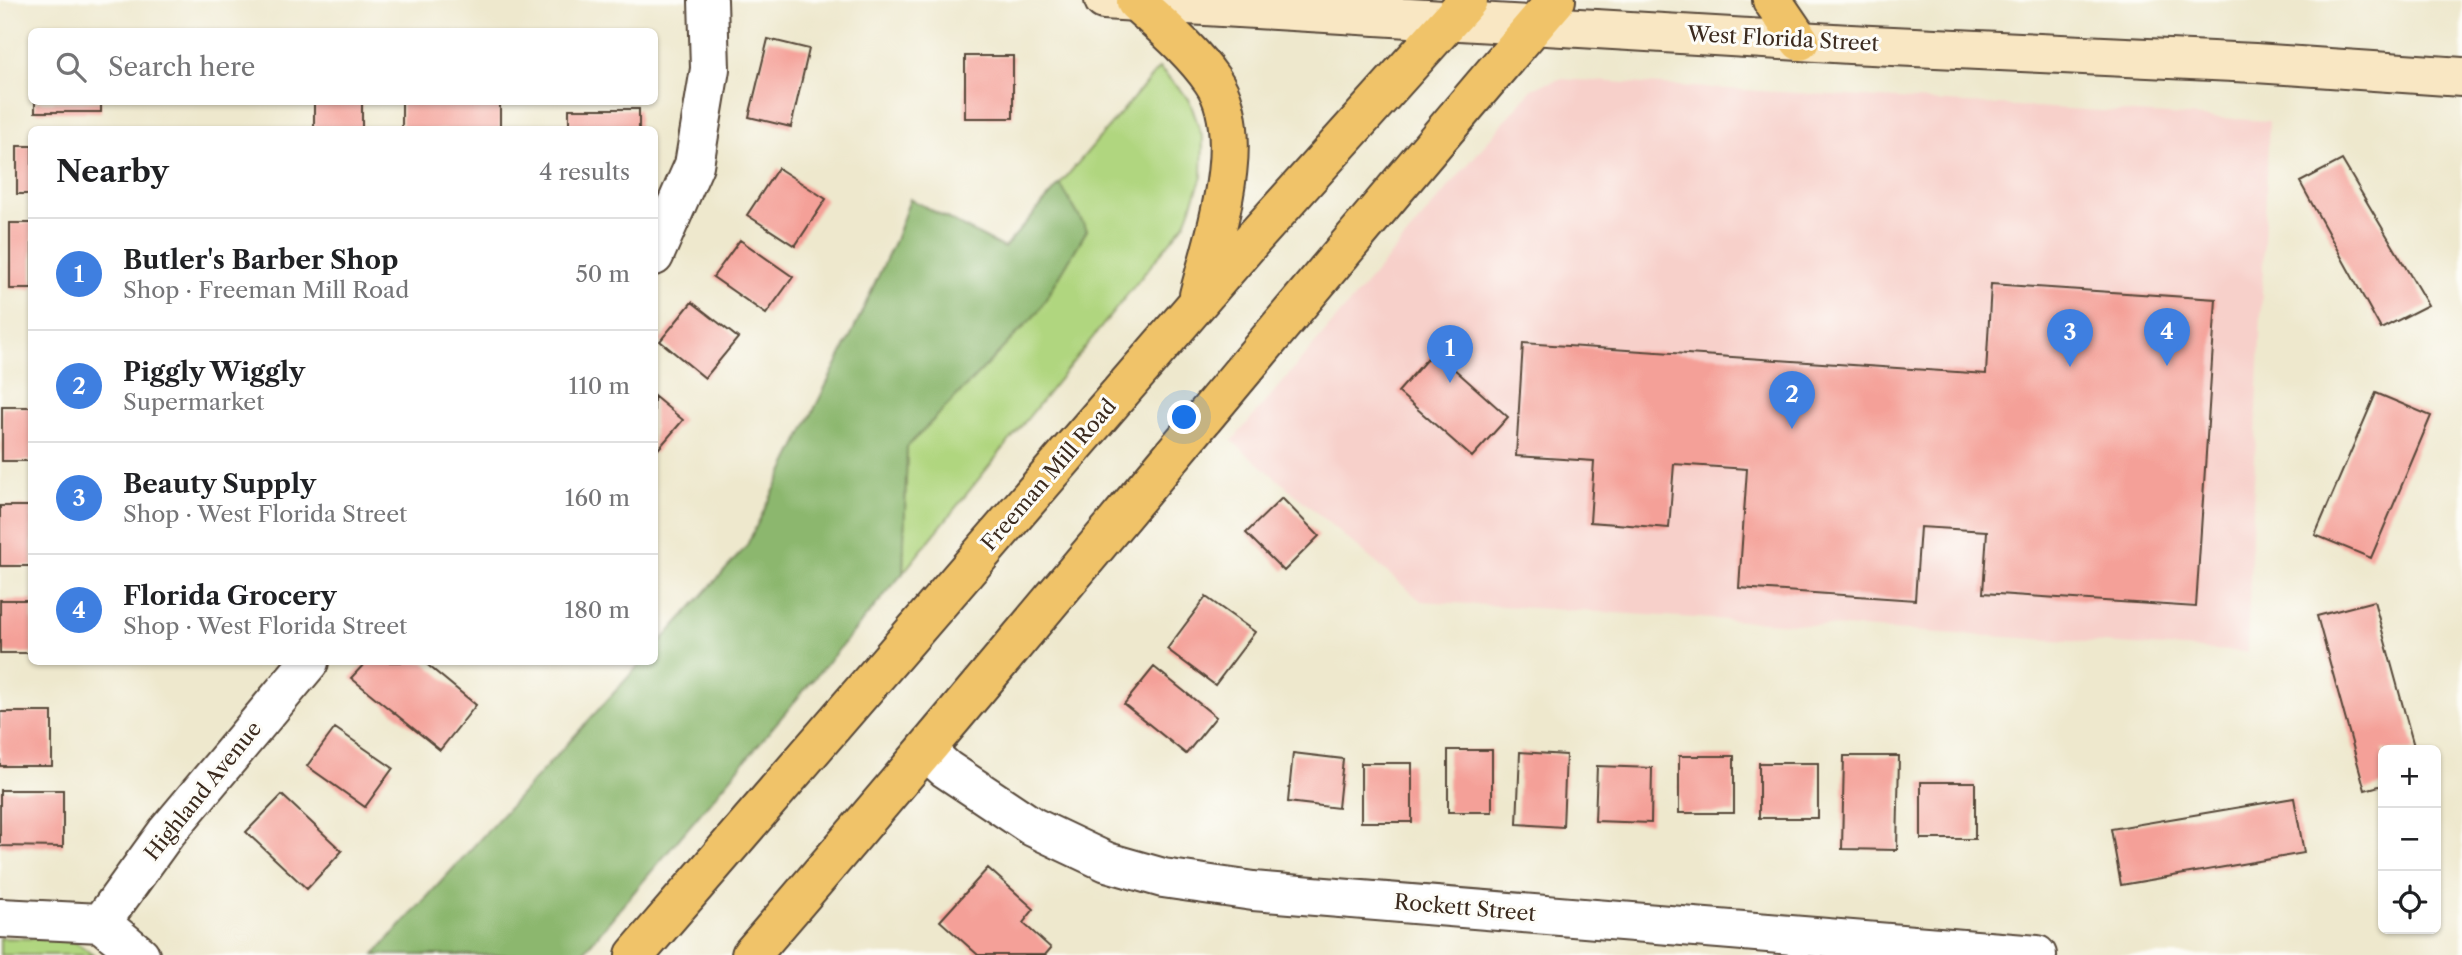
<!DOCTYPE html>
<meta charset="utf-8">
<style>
body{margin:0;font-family:"Libre Caslon Text",serif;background:#f6f6f6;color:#202124}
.controls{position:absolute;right:21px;bottom:21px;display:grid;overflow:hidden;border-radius:10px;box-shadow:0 2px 5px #0004}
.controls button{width:63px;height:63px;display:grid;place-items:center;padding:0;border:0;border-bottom:2px solid #e0e0e0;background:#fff;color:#202124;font:35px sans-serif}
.you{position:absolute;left:1185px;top:418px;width:24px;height:24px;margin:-18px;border:5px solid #fff;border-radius:50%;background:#1a73e8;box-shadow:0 0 0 10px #1a73e833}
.badge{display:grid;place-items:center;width:46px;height:46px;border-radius:50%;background:#0f766e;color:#fff;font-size:23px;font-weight:700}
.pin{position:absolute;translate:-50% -58px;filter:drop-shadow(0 2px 4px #0008)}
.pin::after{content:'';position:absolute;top:37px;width:24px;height:21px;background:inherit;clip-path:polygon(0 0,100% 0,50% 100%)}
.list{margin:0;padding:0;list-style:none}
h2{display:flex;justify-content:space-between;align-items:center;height:91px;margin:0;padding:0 28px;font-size:30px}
h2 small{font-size:23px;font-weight:400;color:#757577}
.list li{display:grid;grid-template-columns:46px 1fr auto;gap:21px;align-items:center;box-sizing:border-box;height:112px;padding:0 28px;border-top:2px solid #e0e0e0}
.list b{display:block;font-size:26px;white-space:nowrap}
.list p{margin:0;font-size:23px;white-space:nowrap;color:#757577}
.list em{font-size:23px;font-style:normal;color:#757577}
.icon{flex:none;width:38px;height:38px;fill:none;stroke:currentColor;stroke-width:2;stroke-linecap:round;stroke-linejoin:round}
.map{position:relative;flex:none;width:2462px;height:955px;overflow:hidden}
.search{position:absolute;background:#fff;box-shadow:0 2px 5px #0004;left:28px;top:28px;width:630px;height:77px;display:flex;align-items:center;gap:18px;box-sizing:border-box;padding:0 24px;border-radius:10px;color:#757577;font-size:26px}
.panel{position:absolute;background:#fff;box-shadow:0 2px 5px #0004;left:28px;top:126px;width:630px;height:539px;border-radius:10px}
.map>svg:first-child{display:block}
.built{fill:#f7d0ca}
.green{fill:#b0d67f;stroke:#76804e;stroke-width:2}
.forest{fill:#8cb76e;stroke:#647046;stroke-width:2}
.building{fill:#f4a098}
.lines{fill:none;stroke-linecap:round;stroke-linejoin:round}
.minor-casing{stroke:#564638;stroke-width:42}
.secondary-casing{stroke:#564638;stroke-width:42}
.primary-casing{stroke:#564638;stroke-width:42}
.minor{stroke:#fff;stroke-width:38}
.secondary{stroke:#f9e7c3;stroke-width:38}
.primary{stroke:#f0c369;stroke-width:38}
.labels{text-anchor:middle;stroke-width:6;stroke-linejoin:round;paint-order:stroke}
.street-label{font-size:21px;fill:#3b2a1e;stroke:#fdfcf7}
</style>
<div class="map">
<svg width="2462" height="955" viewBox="0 0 2462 955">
<rect width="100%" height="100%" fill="#fdfcf7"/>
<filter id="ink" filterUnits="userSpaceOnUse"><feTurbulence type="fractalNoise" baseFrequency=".0143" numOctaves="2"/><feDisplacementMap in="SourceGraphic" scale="14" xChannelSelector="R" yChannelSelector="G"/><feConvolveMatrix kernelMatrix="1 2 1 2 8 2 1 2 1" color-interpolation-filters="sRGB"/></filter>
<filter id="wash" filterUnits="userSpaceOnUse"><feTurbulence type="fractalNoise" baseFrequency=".00686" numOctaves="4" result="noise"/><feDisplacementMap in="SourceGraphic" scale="28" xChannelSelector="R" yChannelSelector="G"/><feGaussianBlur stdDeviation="1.57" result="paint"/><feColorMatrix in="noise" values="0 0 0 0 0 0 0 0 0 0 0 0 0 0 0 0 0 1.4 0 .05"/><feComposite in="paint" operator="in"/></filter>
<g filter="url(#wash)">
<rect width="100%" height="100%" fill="#eee8cd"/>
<path class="built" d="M1560,79l709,42 -22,531 -826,-51 -189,-160 302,-354z"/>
<path class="green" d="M1159,68l30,31 14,40 -1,38 -17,46 -282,350 4,-126 131,-135 49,-82 -27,-46z
M0,938l57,1 18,3 19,13h-94z"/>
<path class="forest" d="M1060,184l27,46 -49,82 -131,135 -4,126 -322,382h-207l268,-293h12l1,-14 91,-101 107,-216 42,-91 15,-41 94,49z"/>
<g id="blocks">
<path class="building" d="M768,39l41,10 -18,78 -42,-10z
M965,56h48v62h-48z
M35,102h66v10h-66z
M314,102h48v28h-48z
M402,102h98v28h-98z
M569,109h70v21h-70z
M17,146h15v48h-15z
M2342,160l86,145 -47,24 -81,-147z
M778,168l48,31 -31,47 -48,-31z
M10,223h22v66h-22z
M740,240l53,37 -27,37 -53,-37z
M1991,284l225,15 -20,308 -213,-14 4,-62 -67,-4 -5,73 -176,-12 8,-119 -73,-5 -5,64 -79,-6 4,-61 -78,-5 7,-113 463,31z
M692,302l46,36 -33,40 -45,-37z
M1434,351l74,66 -36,40 -74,-65z
M2376,393l55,23 -60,142 -56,-23z
M654,396l29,24 -29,34z
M2,407h30v54h-30z
M1282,498l37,38 -35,35 -38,-38z
M0,506h32v60h-32z
M1206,597l49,35 -40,53 -48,-36z
M0,600h32v53h-32z
M2374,601l41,149h-32v35l-18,5 -48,-174z
M366,662h58l52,43 -36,45 -89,-72z
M1154,667l62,50 -30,37 -62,-50z
M0,712h52v54h-52z
M335,728l58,40 -28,39 -58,-41z
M1448,750h44v62h-44z
M1520,752l46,3 -3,72 -46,-3z
M1293,753l50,6 -5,49 -50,-6z
M1679,756h55v57h-55z
M1844,756h55l-2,94 -55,-1z
M1361,763h51v59h-51z
M1759,763h59v55h-59z
M1597,766l55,2 -1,55 -56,-2z
M1921,782h54v57h-54z
M0,790h63v57l-63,-1z
M282,795l60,56 -35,38 -61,-57z
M2294,798l10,55 -183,32 -10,-56z
M988,868l46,41 -11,14 28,25 -6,7h-67l-38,-34z"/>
</g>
</g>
<g filter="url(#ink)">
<use href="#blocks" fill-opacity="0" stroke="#564638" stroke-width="2"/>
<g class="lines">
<g class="minor-casing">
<path id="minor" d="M654,256l40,-91 16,-96 -2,-69
M927,752l19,17 87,58 74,35 56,16 90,13 784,64
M0,918l101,5 39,32
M101,923l65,-90 143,-171"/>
</g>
<g class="secondary-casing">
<path id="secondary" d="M1104,0l746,44 405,19 207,14"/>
</g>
<g class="primary-casing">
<path id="primary" d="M1772,0l28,41
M1136,2c27,25 55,48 76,78 38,54 2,157 -13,215
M635,955l617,-715 216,-240
M751,955c272,-315 534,-640 805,-955"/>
</g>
<use href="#minor" class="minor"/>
<use href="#secondary" class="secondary"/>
<use href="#primary" class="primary"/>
</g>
</g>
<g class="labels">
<g class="street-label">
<text transform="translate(1783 39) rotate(3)" y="7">West Florida Street</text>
<text transform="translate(1049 475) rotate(-49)" y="7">Freeman Mill Road</text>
<text transform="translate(203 791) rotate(-51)" y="7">Highland Avenue</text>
<text transform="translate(1465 908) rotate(5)" y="7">Rockett Street</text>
</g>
</g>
</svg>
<div class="controls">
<button>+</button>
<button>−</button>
<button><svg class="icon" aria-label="locate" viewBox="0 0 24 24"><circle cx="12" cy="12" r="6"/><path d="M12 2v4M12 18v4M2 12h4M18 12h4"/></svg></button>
</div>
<div class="you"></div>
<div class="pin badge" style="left:1450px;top:383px;background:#3f7fe0">1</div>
<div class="pin badge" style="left:1792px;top:429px;background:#3f7fe0">2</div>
<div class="pin badge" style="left:2070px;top:367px;background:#3f7fe0">3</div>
<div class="pin badge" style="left:2167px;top:366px;background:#3f7fe0">4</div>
<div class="search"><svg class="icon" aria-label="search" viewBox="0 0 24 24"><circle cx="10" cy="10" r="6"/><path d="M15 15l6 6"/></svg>Search here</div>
<section class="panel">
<h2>Nearby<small>4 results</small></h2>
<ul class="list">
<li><span class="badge" style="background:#3f7fe0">1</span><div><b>Butler's Barber Shop</b><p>Shop · Freeman Mill Road</p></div><em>50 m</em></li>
<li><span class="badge" style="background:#3f7fe0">2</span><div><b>Piggly Wiggly</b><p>Supermarket</p></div><em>110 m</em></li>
<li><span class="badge" style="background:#3f7fe0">3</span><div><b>Beauty Supply</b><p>Shop · West Florida Street</p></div><em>160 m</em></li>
<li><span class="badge" style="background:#3f7fe0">4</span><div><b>Florida Grocery</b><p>Shop · West Florida Street</p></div><em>180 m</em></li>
</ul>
</section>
</div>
